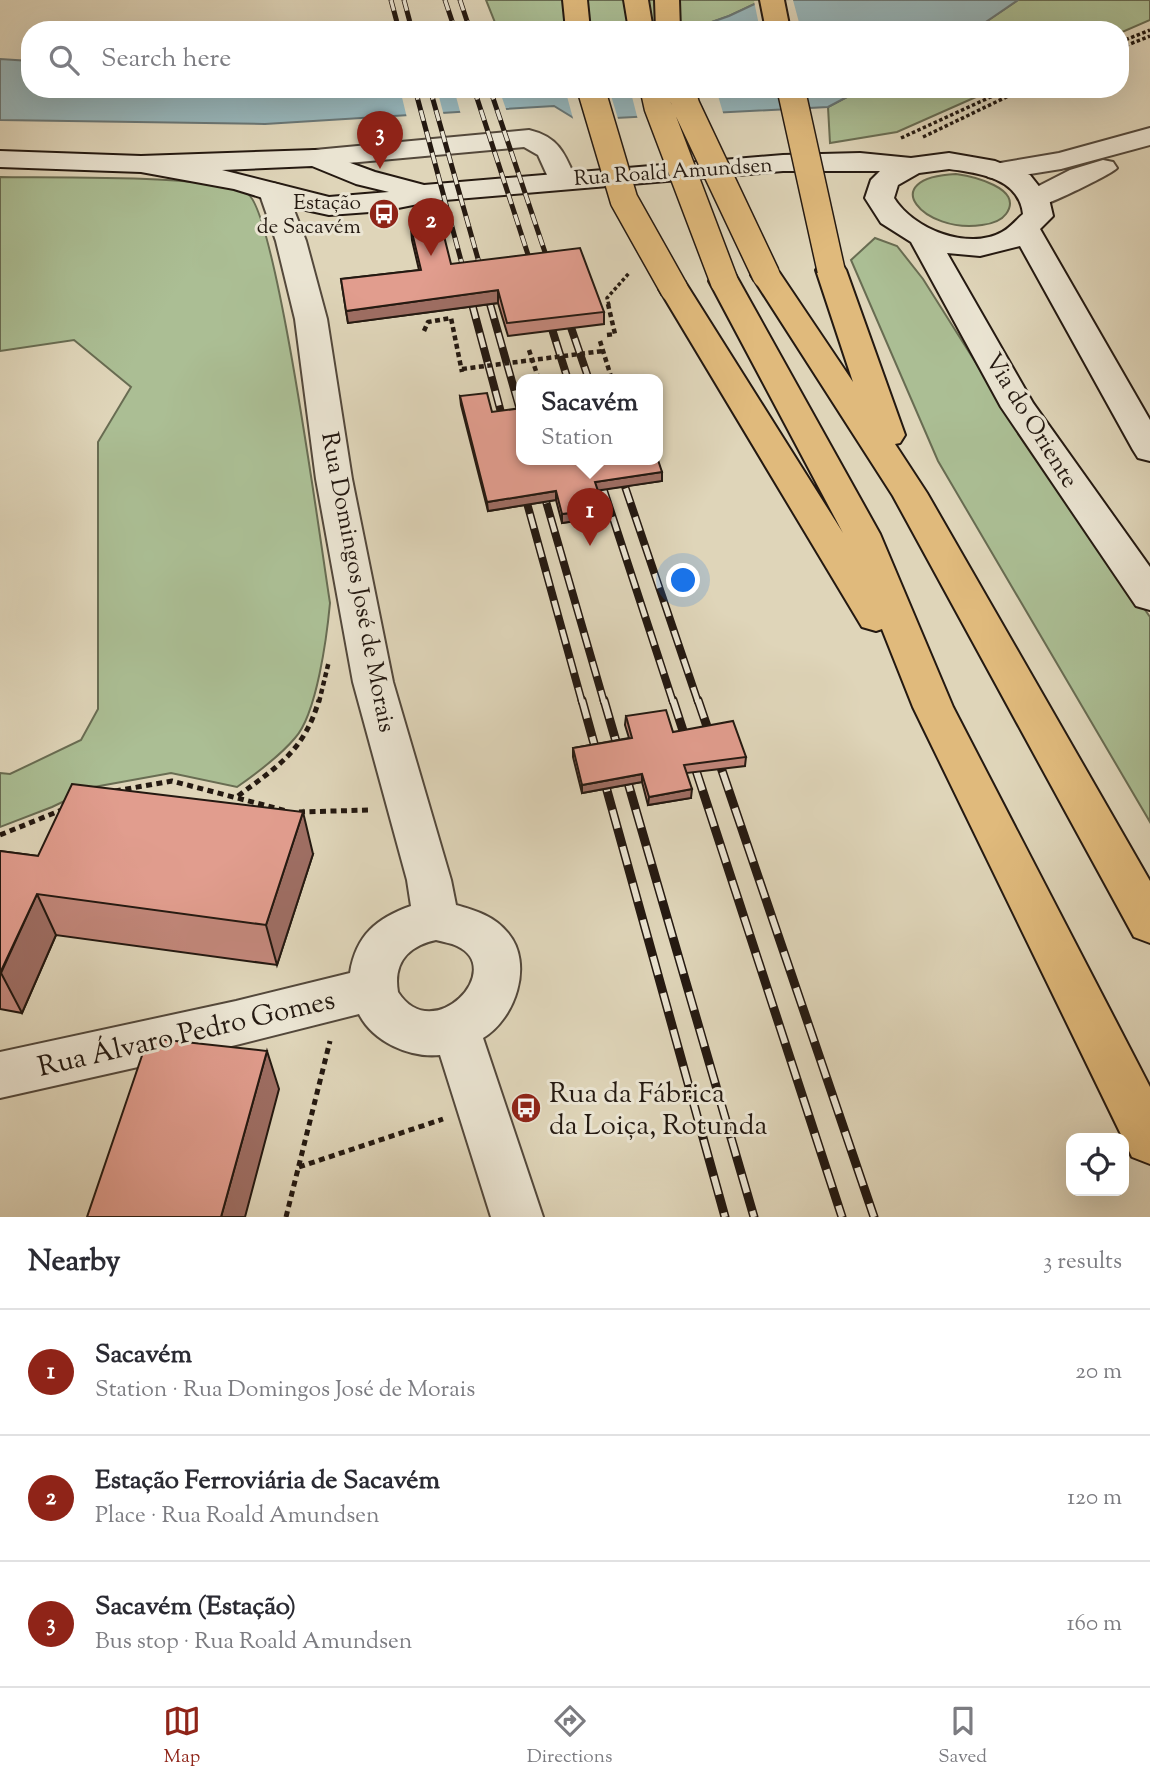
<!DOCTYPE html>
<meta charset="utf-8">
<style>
body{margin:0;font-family:"Sorts Mill Goudy",serif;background:#f2f2f3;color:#2b2b33}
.controls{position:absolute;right:21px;bottom:21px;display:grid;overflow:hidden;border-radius:14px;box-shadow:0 7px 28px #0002}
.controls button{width:63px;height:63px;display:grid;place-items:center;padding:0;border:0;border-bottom:2px solid #e1e1e2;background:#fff;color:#2b2b33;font:35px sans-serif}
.you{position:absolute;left:684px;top:581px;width:24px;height:24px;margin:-18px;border:5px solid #fff;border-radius:50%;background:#1a73e8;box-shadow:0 0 0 10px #1a73e833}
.badge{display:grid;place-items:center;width:46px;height:46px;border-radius:50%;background:#8f2418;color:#fff;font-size:23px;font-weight:700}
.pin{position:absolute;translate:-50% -58px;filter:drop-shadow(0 2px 4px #0008)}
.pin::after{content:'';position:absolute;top:37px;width:24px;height:21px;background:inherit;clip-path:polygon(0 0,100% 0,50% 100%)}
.popup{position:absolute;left:516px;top:374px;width:147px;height:91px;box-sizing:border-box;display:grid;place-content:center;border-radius:14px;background:#fff;filter:drop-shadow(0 2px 5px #0005);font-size:23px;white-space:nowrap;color:#7c7c81}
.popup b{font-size:26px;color:#2b2b33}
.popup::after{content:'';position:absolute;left:50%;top:100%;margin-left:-14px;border:14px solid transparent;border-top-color:#fff}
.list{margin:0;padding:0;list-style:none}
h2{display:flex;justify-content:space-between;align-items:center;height:91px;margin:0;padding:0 28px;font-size:30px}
h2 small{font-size:23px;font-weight:400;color:#7c7c81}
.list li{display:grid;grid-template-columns:46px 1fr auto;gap:21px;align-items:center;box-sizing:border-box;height:126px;padding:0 28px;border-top:2px solid #e1e1e2}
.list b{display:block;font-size:26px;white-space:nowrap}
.list p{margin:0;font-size:23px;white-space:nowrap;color:#7c7c81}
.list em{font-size:23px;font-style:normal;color:#7c7c81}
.icon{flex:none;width:38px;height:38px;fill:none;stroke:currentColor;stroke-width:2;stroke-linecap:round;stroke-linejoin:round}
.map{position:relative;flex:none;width:1150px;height:1217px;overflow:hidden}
.search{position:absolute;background:#fff;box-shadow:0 7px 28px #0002;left:21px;right:21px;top:21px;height:77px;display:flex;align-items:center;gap:18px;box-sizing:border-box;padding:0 24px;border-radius:28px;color:#7c7c81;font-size:26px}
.sheet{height:469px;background:#fff}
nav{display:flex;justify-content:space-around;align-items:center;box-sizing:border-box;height:98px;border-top:2px solid #e1e1e2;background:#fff;font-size:19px;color:#7c7c81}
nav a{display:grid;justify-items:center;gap:4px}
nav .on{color:#8f2418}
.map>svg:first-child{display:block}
.green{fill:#abbe94;stroke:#686c52;stroke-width:2}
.water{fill:#98b6ba;stroke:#6a7776;stroke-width:2}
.pier{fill:#dfd5b9}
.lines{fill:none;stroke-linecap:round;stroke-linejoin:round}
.street-casing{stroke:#53483b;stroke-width:4}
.secondary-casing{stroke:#241911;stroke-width:4}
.highway-casing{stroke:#241911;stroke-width:4}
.path-far2{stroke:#241911;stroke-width:3.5;stroke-dasharray:3.5 2.5;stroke-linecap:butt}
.path-far1{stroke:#241911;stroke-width:4.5;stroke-dasharray:5 3.5;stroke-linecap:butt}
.path{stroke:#241911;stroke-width:5;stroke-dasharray:6 4.5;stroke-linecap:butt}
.street{fill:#eae4d2;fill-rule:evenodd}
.secondary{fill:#eae4d2;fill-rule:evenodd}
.highway{fill:#e0ba7c;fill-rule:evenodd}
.rail-far2-casing{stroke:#241911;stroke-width:5}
.rail-far1-casing{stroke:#241911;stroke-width:8}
.rail-casing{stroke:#241911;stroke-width:9}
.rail-far2{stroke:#eae4d2;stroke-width:3.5;stroke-dasharray:11;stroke-linecap:butt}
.rail-far1{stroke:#eae4d2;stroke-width:5;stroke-dasharray:15;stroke-linecap:butt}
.rail{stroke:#eae4d2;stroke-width:6;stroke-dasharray:19;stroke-linecap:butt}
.highway-bridge-casing{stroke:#241911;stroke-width:30;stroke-linecap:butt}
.path-bridge{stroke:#241911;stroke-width:4.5;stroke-dasharray:5 3.5;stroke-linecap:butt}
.highway-bridge{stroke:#e0ba7c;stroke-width:27}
.wall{fill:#c2877a;stroke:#241911;stroke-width:2}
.shaded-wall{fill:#9e6e63;stroke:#241911;stroke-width:2}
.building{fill:#e19d8e;stroke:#241911;stroke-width:2}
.labels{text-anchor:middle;stroke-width:6;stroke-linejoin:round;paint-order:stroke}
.far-street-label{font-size:21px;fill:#241911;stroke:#eae4d2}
.far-poi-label{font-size:21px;fill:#241911;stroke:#eae4d2;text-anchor:end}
.street-label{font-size:24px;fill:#241911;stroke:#eae4d2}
.near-street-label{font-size:28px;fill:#241911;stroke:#eae4d2}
.near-poi-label{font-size:28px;fill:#241911;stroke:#eae4d2;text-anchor:start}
</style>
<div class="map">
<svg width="1150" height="1217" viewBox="0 0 1150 1217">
<rect width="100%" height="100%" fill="#dfd5b9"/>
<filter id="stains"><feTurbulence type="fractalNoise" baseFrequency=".00286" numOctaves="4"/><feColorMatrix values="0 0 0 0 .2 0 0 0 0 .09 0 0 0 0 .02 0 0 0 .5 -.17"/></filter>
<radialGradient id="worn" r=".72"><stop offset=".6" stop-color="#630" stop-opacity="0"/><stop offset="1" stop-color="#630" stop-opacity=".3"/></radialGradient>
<path class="green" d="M486,0h277l-34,16 -40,14h-191z
M1018,0h132v20l-30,13v-3h-146z
M862,89h132l-97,43 -67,11 -2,-36z
M956,174c15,2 69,14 50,40 -5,7 -16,10 -24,11 -58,9 -108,-47 -26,-51z
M0,177c45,1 219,-3 248,17 29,21 73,353 82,409 -3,32 -13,111 -35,135 -16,19 -38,35 -58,49l-66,-14 -77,14 -42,20 -52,20v-54l10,1 71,-34 17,-31v-267l33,-55 -57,-47 -74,11z
M875,238l22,8 26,33 82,130 145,208v205l-212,-361 -87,-201z"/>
<path class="water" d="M763,0h255l-44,30h-285l40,-14z
M0,59l30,2v28h832l-34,18 -251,13 -23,-14 -289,18 -265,-4z"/>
<path class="pier" d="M793,0l8,30h-41l-6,-29z
M400,89h37l7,27 -37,2z
M454,89h45l8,23 -46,3z
M565,89h44l10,33h-45z
M630,89h86l8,27 -86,4z"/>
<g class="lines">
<g class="street-casing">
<path id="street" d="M1150,128v17l-89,24 -63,10 -10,-2 -4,-6 4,-6 71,-12z
M529,130c30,7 36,24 47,50l-4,6 -10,2 -10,-2 -14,-31 -14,-8 -209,19 -10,-2 -4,-6 4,-6 10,-2z
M1103,160l10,2 4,6c-3,5 -73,39 -81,39 -2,0 -9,-1 -11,-2l-4,-6 4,-6 45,-23z
M273,183l10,3 4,6 19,49 21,78 25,160 41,203 58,198 5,25c21,6 38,11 52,28 26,31 7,86 -25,105l60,179h-52l-51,-162c-30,3 -67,-13 -81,-41l-123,31 -236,53v-46l236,-51 114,-28c6,-38 27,-55 61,-67l-4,-26 -54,-198 -37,-203 -21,-160 -19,-78 -17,-49 4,-6zM436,940c7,2 15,3 21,6 50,23 -24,101 -59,46 -5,-29 10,-46 38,-52z"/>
</g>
<g class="secondary-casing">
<path id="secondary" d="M315,150l60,22 49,13 359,-30 77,-2 51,5 38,-5 46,8 35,14 19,24 4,17 -13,13 110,191v41l-12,-3 -5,-8 -113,-204 -40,10 -33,-3 86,150 117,164v43l-14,-4 -135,-199 -90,-165 -30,-19 -16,-25 6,-18 9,-9h-97l-350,30 -50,10 -54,4 -37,-8 -58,-18 -93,-17 -141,-5v-16l141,5zM312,166l44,18 33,8 -60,5 -107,-27zM949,169c30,4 70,9 74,45 -6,5 -13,14 -21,18 -34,19 -89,-3 -108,-34l4,-13 21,-12z"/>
</g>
<g class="highway-casing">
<path id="highway" d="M563,0h24l3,30h-24z
M624,0h24l5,30h-24z
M655,0h24l1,30h-24z
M760,0h24l6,30h-24z
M831,261l11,3 4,6 59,165 -5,8 -5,1 32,49 223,388v62l-16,-6 -241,-441 -142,-221 4,-6 11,-3 11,3 76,113 -37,-112 4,-6z
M724,272l11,2 4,7 141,253 73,173 197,380v77l-18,-7 -219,-450 -31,-78 -6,2 -14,-4 -203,-338 4,-7 11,-2 11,2 158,251 -134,-252 4,-7z"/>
</g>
<path class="path-far2" d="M1120,42l30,-12
M1120,48l30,-12
M923,137l100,-48
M901,138l107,-49
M609,305l-2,-7 23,-26"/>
<path class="path-far1" d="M424,331l4,-9 23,-4 11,54
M607,335l8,-1 -7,-30
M600,341l12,39
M529,350l10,30
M319,702l10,-41"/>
<path class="path" d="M115,791l57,-10 115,30
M238,796c40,-30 66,-45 81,-96
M299,812l71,-2
M0,835l64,-26
M299,1167l144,-48
M286,1217l44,-176"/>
<use href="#street" class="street"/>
<use href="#secondary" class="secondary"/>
<use href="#highway" class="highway"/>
<g class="rail-far2-casing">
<path id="rail-far2" d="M391,0l8,30
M404,0l8,30
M445,0l10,30
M460,0l10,30
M415,89l58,216
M430,89l61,216
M474,89l60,184
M490,89l61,181"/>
</g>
<g class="rail-far1-casing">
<path id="rail-far1" d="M472,304l34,127
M490,304l32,113
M565,310l24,70
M547,313l21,67
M534,460l70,242
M594,460l79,242
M616,460l82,242
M522,485l60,217"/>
</g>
<g class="rail-casing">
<path id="rail" d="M582,700l143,517
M604,700l150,517
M673,700l169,517
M698,700l176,517"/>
</g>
<use href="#rail-far2" class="rail-far2"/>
<use href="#rail-far1" class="rail-far1"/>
<use href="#rail" class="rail"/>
<g class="highway-bridge-casing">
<path id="highway-bridge" d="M591,89l33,111 50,89
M654,89l4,18 66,174
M681,89l5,17 80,169
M791,89l40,181"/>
</g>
<path class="path-bridge" d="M462,369l141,-18"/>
<use href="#highway-bridge" class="highway-bridge"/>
</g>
<path class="wall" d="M411,228l40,36 153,48v12l-96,12 -10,-33 -150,20 -7,-44 78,-9 -7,-30z
M460,396l32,16 170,60v9l-64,9 5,27 -41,6 -6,-23 -68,11 -27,-106z
M626,716l120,41 -1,9 -59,7 5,25 -43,7 -6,-23 -60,11 -9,-36v-9l56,-10 -4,-13z
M0,851l38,5 275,-2 -36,111 -221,-30 -34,78 -22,-4z"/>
<path class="shaded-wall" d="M498,290v13l-150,20 -2,-12z
M662,472v9l-67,10v-9z
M556,491v9l-68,11 -1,-9z
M604,509l-1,8 -41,6v-9z
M642,774v8l-60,11v-8z
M692,789l-1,9 -43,7 1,-8z
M303,812l10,42 -36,111 -11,-40z
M37,894l19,41 -34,78 -21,-40z
M267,1051l12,38 -34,128h-24z"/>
<path class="building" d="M441,224l10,40 129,-16 24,64 -97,11 -9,-33 -152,21 -5,-32 80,-9 -10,-42z
M487,393l5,19 30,-4v52h136l4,12 -67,10 9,27 -42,5 -6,-23 -69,11 -27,-106z
M666,710l7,22 60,-11 13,36 -62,8 8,24 -43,8 -7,-23 -60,11 -9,-37 59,-10 -6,-22z
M72,784l231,28 -37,113 -229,-31 -37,79v-122l38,5z
M148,1038l119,13 -46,166h-134z"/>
<defs>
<g id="bus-disc" transform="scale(1.575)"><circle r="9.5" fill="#8f2418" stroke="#eae4d2"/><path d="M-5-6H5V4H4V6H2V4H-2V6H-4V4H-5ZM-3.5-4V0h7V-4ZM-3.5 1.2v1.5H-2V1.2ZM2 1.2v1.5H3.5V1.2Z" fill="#fff"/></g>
</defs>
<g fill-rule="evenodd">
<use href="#bus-disc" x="384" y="214"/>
<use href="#bus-disc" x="526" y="1108"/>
</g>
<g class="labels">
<g class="far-street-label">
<text transform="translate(673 171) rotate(-4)" y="7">Rua Roald Amundsen</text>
</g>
<g class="far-poi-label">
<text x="361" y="209">Estação<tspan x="361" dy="24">de Sacavém</tspan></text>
</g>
<g class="street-label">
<text transform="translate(1032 420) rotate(58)" y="8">Via do Oriente</text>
<text transform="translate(359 582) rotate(79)" y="8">Rua Domingos José de Morais</text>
</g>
<g class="near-street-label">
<text transform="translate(186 1032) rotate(-13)" y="10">Rua Álvaro Pedro Gomes</text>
</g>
<g class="near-poi-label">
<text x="549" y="1102">Rua da Fábrica<tspan x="549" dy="32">da Loiça, Rotunda</tspan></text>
</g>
</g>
<rect width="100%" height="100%" filter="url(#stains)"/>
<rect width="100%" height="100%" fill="url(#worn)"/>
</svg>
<div class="controls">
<button><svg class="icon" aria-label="locate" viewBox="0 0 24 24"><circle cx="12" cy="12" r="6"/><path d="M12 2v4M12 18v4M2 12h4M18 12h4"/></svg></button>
</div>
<div class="you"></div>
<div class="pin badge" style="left:590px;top:546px">1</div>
<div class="popup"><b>Sacavém</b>Station</div>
<div class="pin badge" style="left:431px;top:256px">2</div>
<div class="pin badge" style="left:380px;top:169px">3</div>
<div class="search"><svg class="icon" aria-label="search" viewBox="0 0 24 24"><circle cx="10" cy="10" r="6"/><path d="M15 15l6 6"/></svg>Search here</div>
</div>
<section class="sheet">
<h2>Nearby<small>3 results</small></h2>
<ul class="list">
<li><span class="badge">1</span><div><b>Sacavém</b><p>Station · Rua Domingos José de Morais</p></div><em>20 m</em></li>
<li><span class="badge">2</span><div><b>Estação Ferroviária de Sacavém</b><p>Place · Rua Roald Amundsen</p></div><em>120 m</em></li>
<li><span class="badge">3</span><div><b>Sacavém (Estação)</b><p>Bus stop · Rua Roald Amundsen</p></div><em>160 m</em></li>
</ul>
</section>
<nav>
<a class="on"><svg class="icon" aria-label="map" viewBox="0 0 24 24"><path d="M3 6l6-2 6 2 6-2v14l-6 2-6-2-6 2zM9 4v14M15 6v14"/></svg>Map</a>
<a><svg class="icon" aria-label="directions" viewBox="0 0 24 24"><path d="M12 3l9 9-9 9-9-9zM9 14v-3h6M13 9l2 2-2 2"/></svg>Directions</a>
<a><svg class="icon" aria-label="saved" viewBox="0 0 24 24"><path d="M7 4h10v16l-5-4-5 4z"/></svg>Saved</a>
</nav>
